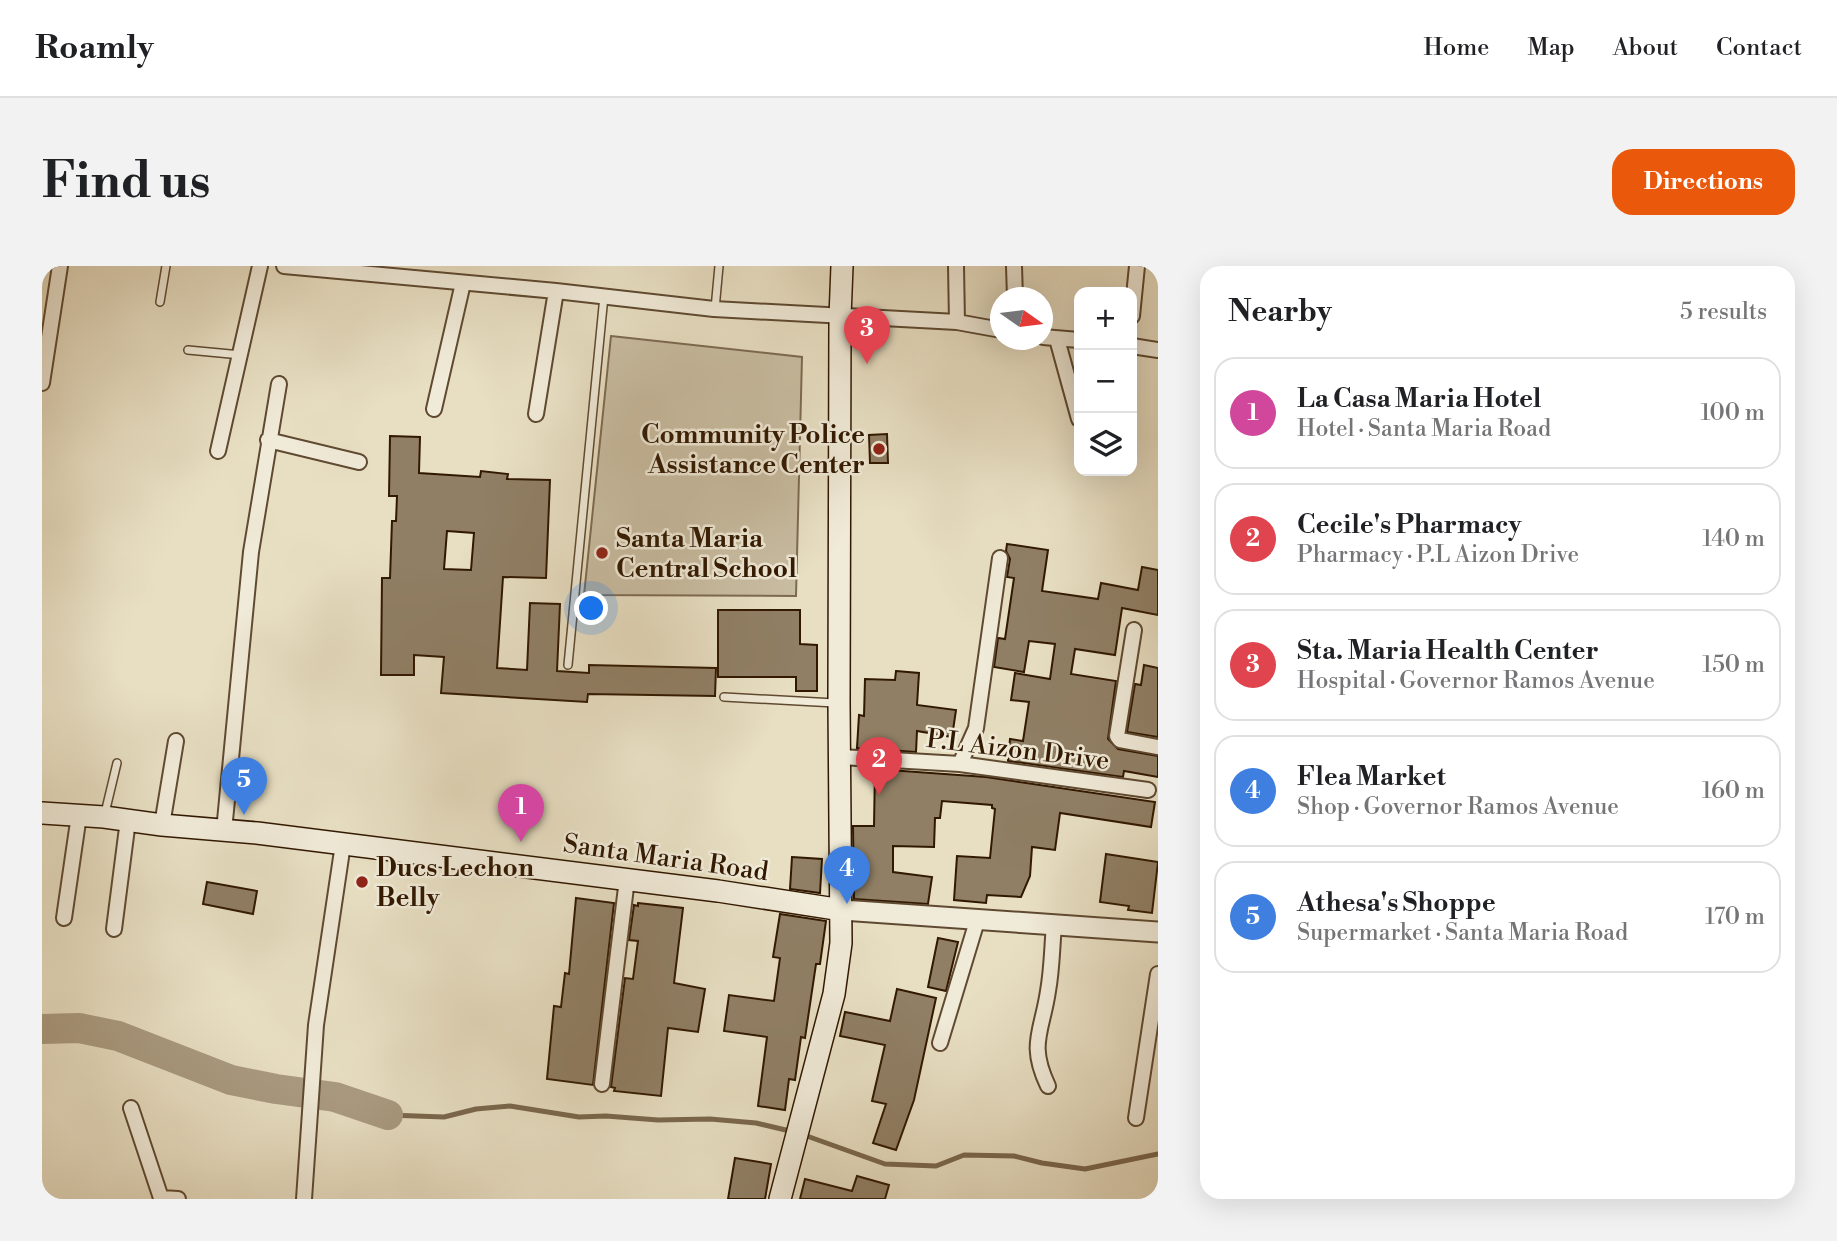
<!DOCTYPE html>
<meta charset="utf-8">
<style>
body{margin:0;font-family:"Libre Bodoni",serif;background:#f2f2f2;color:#202124}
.controls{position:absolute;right:21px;top:21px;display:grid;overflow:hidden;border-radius:14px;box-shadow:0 7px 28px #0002}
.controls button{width:63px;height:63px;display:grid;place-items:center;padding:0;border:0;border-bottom:2px solid #e0e0e0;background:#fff;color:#202124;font:35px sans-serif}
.compass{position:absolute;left:948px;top:21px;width:63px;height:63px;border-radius:50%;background:#fff;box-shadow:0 7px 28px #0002;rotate:104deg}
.you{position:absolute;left:550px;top:343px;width:24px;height:24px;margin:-18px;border:5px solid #fff;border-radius:50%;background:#1a73e8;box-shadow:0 0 0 10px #1a73e833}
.badge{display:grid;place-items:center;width:46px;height:46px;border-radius:50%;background:#ea580c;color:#fff;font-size:23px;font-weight:700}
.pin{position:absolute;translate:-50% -58px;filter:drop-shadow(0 2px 4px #0008)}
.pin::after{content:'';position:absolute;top:37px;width:24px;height:21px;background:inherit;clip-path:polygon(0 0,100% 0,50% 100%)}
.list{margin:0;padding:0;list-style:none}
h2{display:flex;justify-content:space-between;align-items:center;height:91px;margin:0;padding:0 28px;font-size:30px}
h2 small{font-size:23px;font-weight:400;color:#757577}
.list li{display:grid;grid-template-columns:46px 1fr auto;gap:21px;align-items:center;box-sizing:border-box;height:112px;margin:0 14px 14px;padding:0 14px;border:2px solid #e0e0e0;border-radius:21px}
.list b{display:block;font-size:26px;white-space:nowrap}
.list p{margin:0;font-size:23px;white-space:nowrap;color:#757577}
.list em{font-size:23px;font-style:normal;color:#757577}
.icon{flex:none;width:38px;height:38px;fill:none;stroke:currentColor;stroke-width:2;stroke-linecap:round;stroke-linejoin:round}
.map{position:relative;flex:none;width:1116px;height:933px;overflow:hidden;border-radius:21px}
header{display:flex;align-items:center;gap:42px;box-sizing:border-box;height:98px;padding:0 35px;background:#fff;border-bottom:2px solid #e0e0e0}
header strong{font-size:33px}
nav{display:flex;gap:38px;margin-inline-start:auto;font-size:24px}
.intro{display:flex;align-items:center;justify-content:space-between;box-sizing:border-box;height:168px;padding:0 42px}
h1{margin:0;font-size:49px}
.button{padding:18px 32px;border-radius:21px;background:#ea580c;color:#fff;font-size:24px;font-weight:700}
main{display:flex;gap:42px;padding:0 42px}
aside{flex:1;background:#fff;border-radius:21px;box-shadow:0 7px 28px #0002}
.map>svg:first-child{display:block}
.green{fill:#c9bda2;stroke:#7d6a51;stroke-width:2}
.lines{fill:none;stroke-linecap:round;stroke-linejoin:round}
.stream{stroke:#7a674d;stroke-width:5}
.river{stroke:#aa9b81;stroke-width:30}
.building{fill:#907f65;stroke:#311800;stroke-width:2;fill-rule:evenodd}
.service-casing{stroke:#5f4a31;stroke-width:10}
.minor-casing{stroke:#5f4a31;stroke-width:18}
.tertiary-casing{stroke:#5f4a31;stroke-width:23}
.secondary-casing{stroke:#311800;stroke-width:24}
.service{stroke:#f0ead8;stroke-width:7}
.minor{stroke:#f0ead8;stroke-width:14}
.tertiary{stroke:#f0ead8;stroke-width:19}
.secondary{stroke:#f0ead8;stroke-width:21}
.poi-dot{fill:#8f2418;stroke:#f0ead8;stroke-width:2.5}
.labels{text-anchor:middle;stroke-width:5;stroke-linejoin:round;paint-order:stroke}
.poi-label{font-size:26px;font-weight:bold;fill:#311800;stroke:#f0ead8;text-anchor:start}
.street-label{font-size:26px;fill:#311800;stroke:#f0ead8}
</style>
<header>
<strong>Roamly</strong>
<nav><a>Home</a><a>Map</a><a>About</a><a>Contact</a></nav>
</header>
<div class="intro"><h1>Find us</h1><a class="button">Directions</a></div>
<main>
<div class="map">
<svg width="1116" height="933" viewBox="0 0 1116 933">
<rect width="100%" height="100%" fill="#e8dfc3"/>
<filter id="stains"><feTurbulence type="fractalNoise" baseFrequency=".00286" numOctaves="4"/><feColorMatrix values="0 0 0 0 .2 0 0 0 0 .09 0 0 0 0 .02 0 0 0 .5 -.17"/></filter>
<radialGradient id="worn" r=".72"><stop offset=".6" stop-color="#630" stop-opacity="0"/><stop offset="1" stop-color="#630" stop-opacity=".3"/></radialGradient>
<path class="green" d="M569,70l191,21 -6,239 -212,-1z"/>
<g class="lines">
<path class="stream" d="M346,849l56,2 32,-8 34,-3 69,11 27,-1 52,4 52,-1 46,4 38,9
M762,869l81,29 51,2 28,-11 50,1 28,7 43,6 73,-15"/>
<path class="river" d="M0,763l37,-1 39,8 113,44 45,9 59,8 53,18"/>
</g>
<path class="building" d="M845,168l1,29h-18l-1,-28z
M348,170l30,1 -1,36 61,4 1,-6 27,3 -1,5 43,1 -4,98 -43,-1 -6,91 30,2 3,-67 30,1 -3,67 32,2v-8l127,3 -1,28 -127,-2 -1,8 -146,-9 3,-36 -30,-2v20h-33l1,-97h8l2,-57h4l1,-25h-8zM405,265l27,2 -3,37 -27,-1z
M965,278l41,6 -6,41 56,8 3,-16 37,7 4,-23 16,3v45l-36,-7 -7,47 -40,-6 -4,25 45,7 -8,58 10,10 40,7v21l-34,-6 -1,6 -115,-16 2,-22 13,2 6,-39 -18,-2 4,-27 35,6 5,-35 -26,-3 -5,31 -30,-5 4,-29 7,1 9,-61 -7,-1 3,-18 -4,-8z
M676,344h82v34l17,1v46h-21v-14h-78z
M1102,399l14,3v69l-31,-5 8,-48 6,1z
M854,405l23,2 -2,32 39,5 -4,27 -35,-6 -1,21 -59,-4 2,-33 5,1 1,-37 30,1z
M833,503l111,8 169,25 -4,25 -91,-14 -5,37 -23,-3 -2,29 -9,21 -34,-2 -1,8 -32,-3 3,-44 33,2 5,-49 -3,-1v-3l-50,-4 -2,17h-5l-1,29 -41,-1v26l39,5 -4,27 -74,-5 -1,-73h21z
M1064,588l52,8 -6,51 -24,-3 1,-4 -29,-4z
M750,591l30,2 -2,34 -30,-4z
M165,616l50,9 -4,23 -50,-10z
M534,632l38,5 -21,182 -46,-6 7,-73 7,1 4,-34 4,1z
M596,637l45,5 -9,75 31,6 -7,43 -30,-4 -7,68 -47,-5 1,-3 -4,-1 14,-109 8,1 5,-38 -9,-1 5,-35 4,1z
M738,648l46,7 -6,43h-4l-11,74 -4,-1 -6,43 -6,-1 -4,31 -27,-4 9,-69 -43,-6 5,-36 45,6 6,-43 -7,-1z
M896,672l20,4 -12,49 -18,-4z
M855,723l39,9 -22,102 -18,50 -23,-7 13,-39 -14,-3 13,-56 -45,-9 5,-24 45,9z
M693,892l36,6 -6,35h-37z
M815,910l32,9 -4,14h-85l5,-20 47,12z"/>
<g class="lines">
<g class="service-casing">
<path id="service" d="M118,36l6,-36
M673,43l4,-43
M146,84l53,5
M526,399l36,-369
M682,431l111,6
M63,547l12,-50"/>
</g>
<g class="minor-casing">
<path id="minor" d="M242,0l272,25 158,18 243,13 44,8
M914,0l1,56
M972,0l1,32
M1090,50l5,-50
M1001,71l36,3
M1015,73l22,80
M1090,80l26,4
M0,117l18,-117
M392,143l29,-126
M494,148l20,-123
M226,174l91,22
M176,185l42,-185
M1092,364l-17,106 3,4 38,7
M799,491l119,7 188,26
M918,498l16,-36 24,-170
M120,559l14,-84
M182,565l27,-279 28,-168
M22,652l15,-103
M72,663l14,-109
M898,777l37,-122
M560,818l25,-205
M1006,820c-20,-42 -6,-54 0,-95 4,-22 4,-44 6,-66
M89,842l30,90 17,1
M1094,852l22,-144
M262,933l12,-174 27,-181"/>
</g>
<g class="tertiary-casing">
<path id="tertiary" d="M800,644l316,22"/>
</g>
<g class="secondary-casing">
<path id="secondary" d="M0,547l62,4 58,8 95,8 461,58 124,19
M738,933l54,-205 7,-51 -2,-240 1,-386 2,-51"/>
</g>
<use href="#service" class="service"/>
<use href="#minor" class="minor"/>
<use href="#tertiary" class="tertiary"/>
<use href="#secondary" class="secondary"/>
</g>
<g class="poi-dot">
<circle cx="837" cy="183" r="7"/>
<circle cx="560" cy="287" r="7"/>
<circle cx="320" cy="616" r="7"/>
</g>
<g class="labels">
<g class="poi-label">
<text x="823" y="177" text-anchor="end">Community Police<tspan x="823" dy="30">Assistance Center</tspan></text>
<text x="574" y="281">Santa Maria<tspan x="574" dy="30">Central School</tspan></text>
<text x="334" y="610">Ducs Lechon<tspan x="334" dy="30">Belly</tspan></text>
</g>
<g class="street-label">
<text transform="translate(976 483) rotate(7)" y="9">P.L Aizon Drive</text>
<text transform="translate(624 591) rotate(8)" y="9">Santa Maria Road</text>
</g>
</g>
<rect width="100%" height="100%" filter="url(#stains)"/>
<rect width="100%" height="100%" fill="url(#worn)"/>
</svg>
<div class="controls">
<button>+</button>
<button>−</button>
<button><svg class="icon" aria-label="layers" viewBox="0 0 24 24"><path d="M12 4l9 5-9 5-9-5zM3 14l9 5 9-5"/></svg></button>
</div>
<svg class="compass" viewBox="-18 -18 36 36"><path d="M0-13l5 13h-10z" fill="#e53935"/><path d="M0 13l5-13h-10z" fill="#757577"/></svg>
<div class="you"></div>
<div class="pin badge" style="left:479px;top:576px;background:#d1479c">1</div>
<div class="pin badge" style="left:837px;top:529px;background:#e0444e">2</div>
<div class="pin badge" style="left:825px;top:98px;background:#e0444e">3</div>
<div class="pin badge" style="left:805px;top:638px;background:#3f7fe0">4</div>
<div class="pin badge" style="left:202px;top:549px;background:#3f7fe0">5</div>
</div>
<aside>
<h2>Nearby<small>5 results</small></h2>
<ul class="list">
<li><span class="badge" style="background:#d1479c">1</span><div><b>La Casa Maria Hotel</b><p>Hotel · Santa Maria Road</p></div><em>100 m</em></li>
<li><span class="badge" style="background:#e0444e">2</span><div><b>Cecile's Pharmacy</b><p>Pharmacy · P.L Aizon Drive</p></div><em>140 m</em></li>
<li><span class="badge" style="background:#e0444e">3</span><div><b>Sta. Maria Health Center</b><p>Hospital · Governor Ramos Avenue</p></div><em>150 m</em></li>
<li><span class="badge" style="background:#3f7fe0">4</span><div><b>Flea Market</b><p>Shop · Governor Ramos Avenue</p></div><em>160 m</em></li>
<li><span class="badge" style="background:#3f7fe0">5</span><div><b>Athesa's Shoppe</b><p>Supermarket · Santa Maria Road</p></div><em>170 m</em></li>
</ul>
</aside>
</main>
